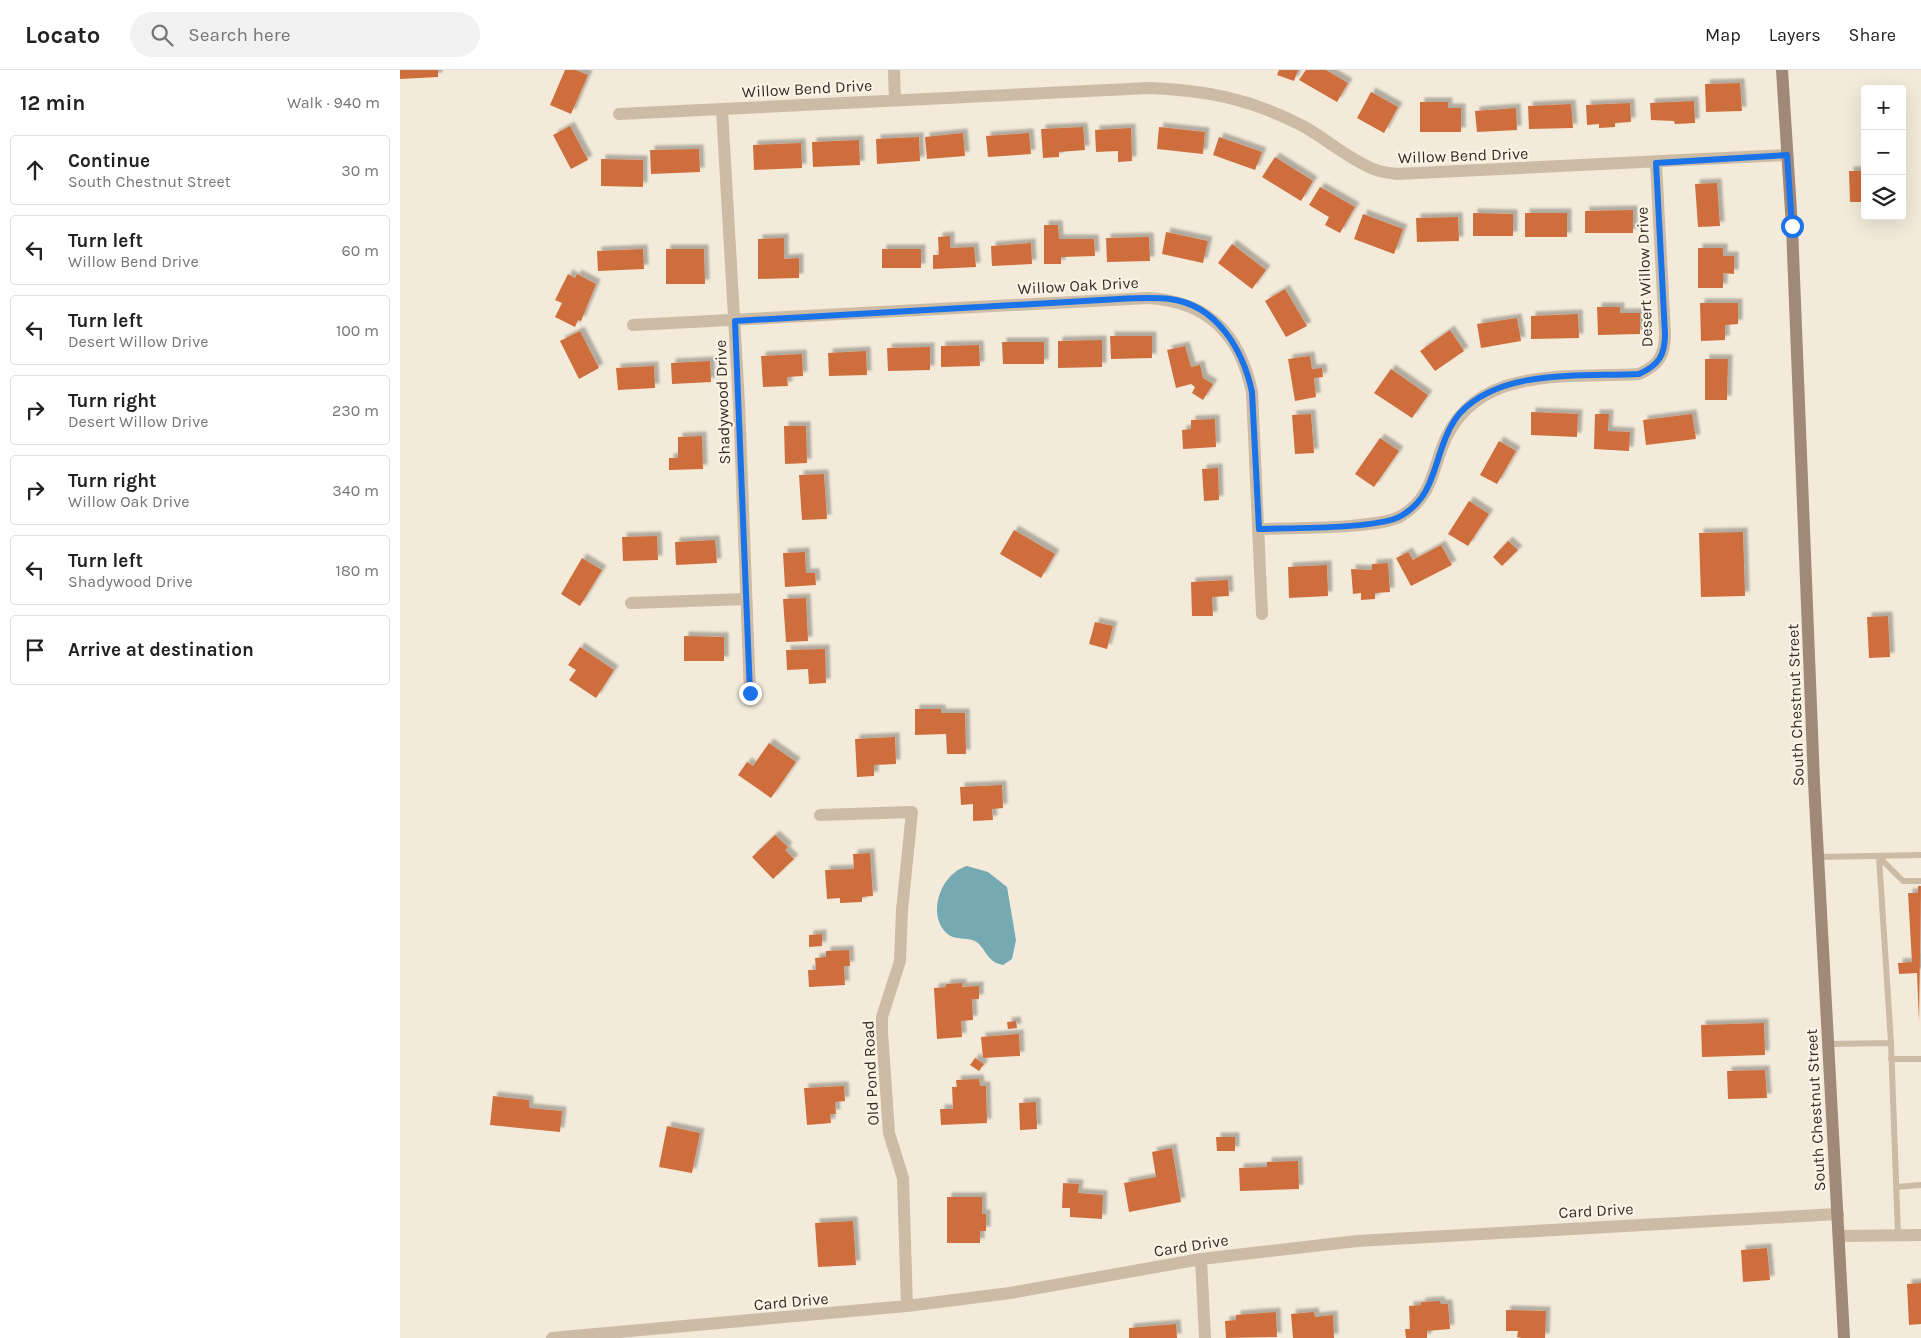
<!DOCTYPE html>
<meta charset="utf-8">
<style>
body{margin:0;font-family:Karla,sans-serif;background:#f2f2f2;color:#222}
.controls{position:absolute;right:15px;top:15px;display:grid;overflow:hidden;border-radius:5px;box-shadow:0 5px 20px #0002}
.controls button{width:45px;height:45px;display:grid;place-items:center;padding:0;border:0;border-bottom:1px solid #e0e0e0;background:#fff;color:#222;font:25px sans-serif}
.stop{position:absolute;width:15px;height:15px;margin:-11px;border:4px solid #1a73e8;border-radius:50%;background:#fff}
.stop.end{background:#1a73e8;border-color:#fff;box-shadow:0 1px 5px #0008}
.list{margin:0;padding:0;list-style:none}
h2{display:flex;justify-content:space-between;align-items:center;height:65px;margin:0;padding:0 20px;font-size:21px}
h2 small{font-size:16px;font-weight:400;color:#767676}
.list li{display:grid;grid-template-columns:32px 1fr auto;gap:15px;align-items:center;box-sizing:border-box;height:70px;margin:0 10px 10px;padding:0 10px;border:1px solid #e0e0e0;border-radius:5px}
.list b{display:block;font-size:19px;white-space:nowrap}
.list p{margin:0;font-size:16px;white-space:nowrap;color:#767676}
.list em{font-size:16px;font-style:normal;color:#767676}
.icon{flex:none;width:28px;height:28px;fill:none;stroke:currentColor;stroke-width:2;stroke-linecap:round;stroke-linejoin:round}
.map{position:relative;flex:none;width:1521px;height:1268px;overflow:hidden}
header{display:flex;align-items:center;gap:30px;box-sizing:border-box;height:70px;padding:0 25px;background:#fff;border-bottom:1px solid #e0e0e0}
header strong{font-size:24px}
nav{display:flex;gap:28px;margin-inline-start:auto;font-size:18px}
.search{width:350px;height:45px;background:#f2f2f2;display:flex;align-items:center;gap:12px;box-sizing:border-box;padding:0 18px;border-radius:28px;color:#767676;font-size:19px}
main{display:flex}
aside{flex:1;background:#fff}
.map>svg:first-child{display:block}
.water{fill:#76aab3}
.building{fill:#cf6e3c;filter:url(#shadow)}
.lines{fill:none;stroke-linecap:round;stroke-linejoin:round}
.lane{stroke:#ccbba5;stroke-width:6}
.street{stroke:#ccbba5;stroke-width:12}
.secondary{stroke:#a08976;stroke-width:12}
.route{stroke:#1a73e8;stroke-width:6}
.labels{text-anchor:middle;stroke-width:4.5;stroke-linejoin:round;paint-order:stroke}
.street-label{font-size:16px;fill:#372e27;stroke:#fbf3e6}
</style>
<header>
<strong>Locato</strong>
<div class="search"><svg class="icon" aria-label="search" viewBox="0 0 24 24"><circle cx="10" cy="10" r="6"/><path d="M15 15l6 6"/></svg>Search here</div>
<nav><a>Map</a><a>Layers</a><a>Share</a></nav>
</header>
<main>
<aside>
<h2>12 min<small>Walk · 940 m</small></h2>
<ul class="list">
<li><svg class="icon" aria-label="ahead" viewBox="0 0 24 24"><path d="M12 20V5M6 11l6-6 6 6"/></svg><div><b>Continue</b><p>South Chestnut Street</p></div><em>30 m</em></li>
<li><svg class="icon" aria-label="left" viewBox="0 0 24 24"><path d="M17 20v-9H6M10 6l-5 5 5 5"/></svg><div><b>Turn left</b><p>Willow Bend Drive</p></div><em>60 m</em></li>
<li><svg class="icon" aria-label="left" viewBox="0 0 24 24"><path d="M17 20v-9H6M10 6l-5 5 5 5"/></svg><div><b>Turn left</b><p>Desert Willow Drive</p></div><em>100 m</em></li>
<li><svg class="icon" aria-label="right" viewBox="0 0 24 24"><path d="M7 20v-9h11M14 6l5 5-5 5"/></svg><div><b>Turn right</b><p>Desert Willow Drive</p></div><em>230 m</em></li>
<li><svg class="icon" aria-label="right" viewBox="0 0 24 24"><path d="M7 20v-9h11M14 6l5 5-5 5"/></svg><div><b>Turn right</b><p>Willow Oak Drive</p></div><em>340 m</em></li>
<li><svg class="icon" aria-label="left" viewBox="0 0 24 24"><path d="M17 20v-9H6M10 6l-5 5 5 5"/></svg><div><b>Turn left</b><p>Shadywood Drive</p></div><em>180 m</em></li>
<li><svg class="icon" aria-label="arrive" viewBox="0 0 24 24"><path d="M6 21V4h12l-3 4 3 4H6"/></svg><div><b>Arrive at destination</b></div></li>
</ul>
</aside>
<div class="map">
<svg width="1521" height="1268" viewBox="0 0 1521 1268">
<defs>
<filter id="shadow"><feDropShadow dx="4.5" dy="-4.5" stdDeviation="1" flood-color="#0004"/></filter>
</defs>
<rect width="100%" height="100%" fill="#f3eada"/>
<path class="water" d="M567,796l21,6 19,15 9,53 -4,19 -9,6c-15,-3 -16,-13 -25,-22 -8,-7 -21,-2 -29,-8 -23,-17 -10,-61 18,-69z"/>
<path class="building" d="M0,0h38v7l-38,2z
M165,0h11l12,5 -17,39 -21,-9z
M879,0h19l-4,11 -17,-6z
M906,0h20l22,13 -11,19 -38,-22z
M1340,13l2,28 -36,1 -1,-28z
M971,22l27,15 -14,26 -27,-15z
M1294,31l1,22 -20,1 -1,-3 -23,-1 -1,-17z
M1020,32h28v6h13v24h-41z
M1230,33l1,19 -16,1v4l-16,1v-4l-12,1 -1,-20z
M1171,34l2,24 -44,1 -1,-23z
M1116,38l1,22 -40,2 -2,-21z
M170,56l18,34 -17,9 -18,-34z
M683,57l2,23 -26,2v5l-16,1 -2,-29z
M759,57l46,5 -2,22 -46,-5z
M731,58l1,33 -14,1v-11l-22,1 -1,-22z
M563,63l2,23 -38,3 -2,-22z
M629,63l2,21 -43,3 -2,-21z
M519,67l1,24 -43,3 -1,-25z
M819,67l43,15 -7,18 -42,-15z
M459,70l1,25 -47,2 -1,-25z
M401,73l1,25 -48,2 -1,-25z
M299,79l1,23 -49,2 -1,-24z
M875,87l38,24 -12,20 -39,-24z
M201,89l42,1v27l-42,-1z
M1449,101h16v31h-15z
M1317,113l3,43 -22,1 -3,-43z
M920,117l35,20 -15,26 -15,-8 4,-8 -20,-12z
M1233,140v23h-48v-22z
M1073,143l40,1v22h-40z
M1125,143h42v24h-42z
M963,144l40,15 -9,25 -40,-15z
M1058,147l1,24 -42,1 -1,-24z
M644,155h14l1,14h35l1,17 -34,1v7h-17z
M766,162l42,9 -5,22 -41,-9z
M550,166v12l24,-1 2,20 -43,2v-14h6l-1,-18z
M749,167l1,24 -43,1 -1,-24z
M384,168v21l15,-1v20l-41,1v-40z
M631,173l1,21 -40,2 -1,-20z
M832,174l34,26 -14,19 -34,-26z
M1298,178h25v8h11v18l-11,-1v15h-25z
M243,179l1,20 -46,2 -1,-20z
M266,179h38l1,35h-39z
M482,179h39v19h-39z
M168,204l7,4 2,-4 19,10 -15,37 -3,-1 -3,7 -20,-10 7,-14 -7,-3z
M885,219l22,37 -21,11 -21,-36z
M1300,233h38v21l-13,1v15l-24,1z
M1197,237h23v6h20v21l-42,1z
M1178,244l1,24 -48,1v-23z
M1117,248l4,23 -40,7 -4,-24z
M1050,260l14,21 -29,20 -15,-20z
M180,261l19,37 -20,11 -19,-38z
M710,266h42v22l-41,1z
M702,270v27l-44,1v-27z
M602,272h42v22h-41z
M579,275l1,21 -39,1v-21z
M785,276l6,21 9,-2 3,13 10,6 -10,16 -11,-7 3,-6 -4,-3 -15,4 -9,-38z
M530,277v23l-42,1 -1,-23z
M466,281l1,24 -38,1 -1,-23z
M402,284l1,22 -16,1 1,9 -25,1 -2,-31z
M910,286l2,13 10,-1 1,9 -9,1 2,19 -21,4 -7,-42z
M1305,289h23l-1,41h-22z
M310,291l1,21 -39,2 -1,-21z
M254,296l1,22 -37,2 -2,-22z
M991,299l37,26 -16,23 -38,-25z
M1131,342l47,2 -1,23 -46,-2z
M911,344l3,39 -19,1 -3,-39z
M1195,344h14l-1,17 22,1 -1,19 -35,-2z
M1292,344l4,25 -50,6 -3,-25z
M815,349l1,28 -33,2 -1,-19 9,-1v-9z
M384,356h22l1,37 -22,1z
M302,366l1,33 -34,1v-12h9v-21z
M980,368l19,13 -25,36 -19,-13z
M1099,371l17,10 -19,33 -17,-9z
M818,398l1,32 -15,1 -2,-32z
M424,404l3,45 -25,1 -3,-45z
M1069,431l20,13 -21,32 -20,-12z
M614,460l41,24 -14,24 -41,-24z
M1343,462l2,64 -44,1 -2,-64z
M257,466l1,24 -35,1 -1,-24z
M315,470l2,23 -41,2 -1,-23z
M1108,471l10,9 -16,16 -9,-9z
M1041,475l11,20 -41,21 -15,-28 12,-6 5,8z
M405,482l1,21h9l1,12 -31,2 -2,-34z
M182,488l20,12 -22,36 -19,-12z
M988,493l2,29 -15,1v6l-14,1v-7l-8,1 -2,-25 21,1v-6z
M927,495l1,31 -39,2 -1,-31z
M828,510l1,16 -17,1 1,19h-21l-1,-34z
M406,528l2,43 -22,1 -3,-43z
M1488,546l2,41 -21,1 -2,-41z
M695,552l18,4 -6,23 -18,-5z
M284,566l40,1v24h-40z
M180,577l34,23 -18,28 -27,-18 7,-10 -8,-5z
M425,579l1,34 -17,1 -1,-15 -21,1 -1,-20z
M515,639h26v4h24l1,41h-19l-1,-20 -31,1z
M495,667l1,27 -22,1v11l-17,1 -2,-38z
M369,673l27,19 -25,36 -33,-23 9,-13 6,4z
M602,715l1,23 -11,1 1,11 -20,1v-17l-12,1 -1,-18z
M375,765l13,12 -3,3 9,9 -21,20 -21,-22z
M470,783l3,43 -11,1v5l-22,1v-5l-13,1 -2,-29 29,-1 -1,-15z
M1518,816h3l-2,137 -2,-50 -18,1 -1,-11 14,-1 -4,-69h10z
M422,864v12l-13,1v-12z
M449,880l1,16h-6l1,19 -36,2 -1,-17h8l-1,-12 11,-1v-6z
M562,913v4l17,-1v13h-7l1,21 -12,1 1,16 -25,2 -3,-51 12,-1v-3z
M616,951l1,7 -9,1 -1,-7z
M1364,953l1,32 -63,2 -1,-32z
M619,964l1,22 -37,2 -2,-21z
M575,988l9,6 -5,7 -9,-6z
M1365,1000l2,28 -39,1 -1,-28z
M579,1009l1,7h6l1,37 -46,2 -1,-16h13l-1,-22h5l-1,-7z
M444,1016l1,15 -10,1 1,12h-6l1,9 -24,2 -3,-37z
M93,1026l36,4v8l33,3 -2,21 -70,-7z
M636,1032l1,27 -17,1 -1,-27z
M267,1056l33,7 -8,40 -33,-6z
M816,1067h19v14h-18z
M772,1078l9,54 -52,10 -5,-29 32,-6 -4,-25z
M898,1091l1,28 -59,2 -1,-23 28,-1v-5z
M663,1113l16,1 -1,9 25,2 -1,24 -32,-2v-9h-8z
M547,1127h35v17h4v17h-6v12h-33z
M453,1151l3,44 -38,2 -3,-44z
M1367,1178l3,32 -27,2 -2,-32z
M1521,1213v41l-12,1 -2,-41z
M1040,1231l1,3h7l2,25 -23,2v7h-21l-1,-9h5l-1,-23 12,-1v-3z
M1106,1240l40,1 -1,27h-24l-4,-1 1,-6h-12z
M876,1242l1,25 -51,1 -1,-17 11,-1v-5z
M914,1242l1,5 18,-2 1,23h-41l-2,-24z
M776,1254l1,14h-48v-10z"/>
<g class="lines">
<path class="lane" d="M1418,787l103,-2
M1479,787l24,24h18
M1491,973l7,192
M1428,974l63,-1 -12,-186
M1491,989h30
M1496,1117l25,-2"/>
<path class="street" d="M494,0l1,30
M322,40l17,293 11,290
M219,44l530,-26c57,2 102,11 154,38 23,13 43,31 68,42 8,4 18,5 26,6l390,-19
M233,255l516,-27c60,4 91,37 103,94l10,222
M859,459c30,-1 120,0 142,-13 27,-16 31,-39 40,-66 31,-87 123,-71 198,-76 20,-9 26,-19 26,-40l-9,-171
M231,533l115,-4
M420,745l92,-3 -10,98 -2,51 -18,56v15l7,101 14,45 4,128
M1439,1166l82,-1
M801,1189l4,79
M152,1268l355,-32 103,-13 191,-34 156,-18 481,-27"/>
<path class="secondary" d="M1382,0l10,157 22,555 30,556"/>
</g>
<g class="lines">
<path class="route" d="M350,623l-15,-372 384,-22c17,-1 34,-2 51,0 47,6 73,51 82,93l7,137c30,-1 120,0 142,-13 27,-16 31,-39 40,-66 4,-12 10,-27 19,-37 42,-45 123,-36 179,-39 20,-9 26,-19 26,-40l-9,-171 131,-8 5,71"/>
</g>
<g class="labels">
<g class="street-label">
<text transform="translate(407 18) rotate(-3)" y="6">Willow Bend Drive</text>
<text transform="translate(1063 85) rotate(-2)" y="6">Willow Bend Drive</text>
<text transform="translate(1244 207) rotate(-92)" y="6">Desert Willow Drive</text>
<text transform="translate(678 215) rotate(-3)" y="6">Willow Oak Drive</text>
<text transform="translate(322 332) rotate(-92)" y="6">Shadywood Drive</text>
<text transform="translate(1395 635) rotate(-92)" y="6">South Chestnut Street</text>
<text transform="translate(470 1003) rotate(-93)" y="6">Old Pond Road</text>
<text transform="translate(1415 1040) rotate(-93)" y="6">South Chestnut Street</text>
<text transform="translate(1196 1140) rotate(-3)" y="6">Card Drive</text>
<text transform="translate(791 1175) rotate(-9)" y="6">Card Drive</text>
<text transform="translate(391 1231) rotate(-5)" y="6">Card Drive</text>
</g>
</g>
</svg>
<div class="controls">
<button>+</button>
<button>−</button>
<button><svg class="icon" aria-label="layers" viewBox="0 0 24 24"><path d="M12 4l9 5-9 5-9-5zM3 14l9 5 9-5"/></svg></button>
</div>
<div class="stop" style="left:1392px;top:156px"></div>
<div class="stop end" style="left:350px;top:623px"></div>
</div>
</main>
